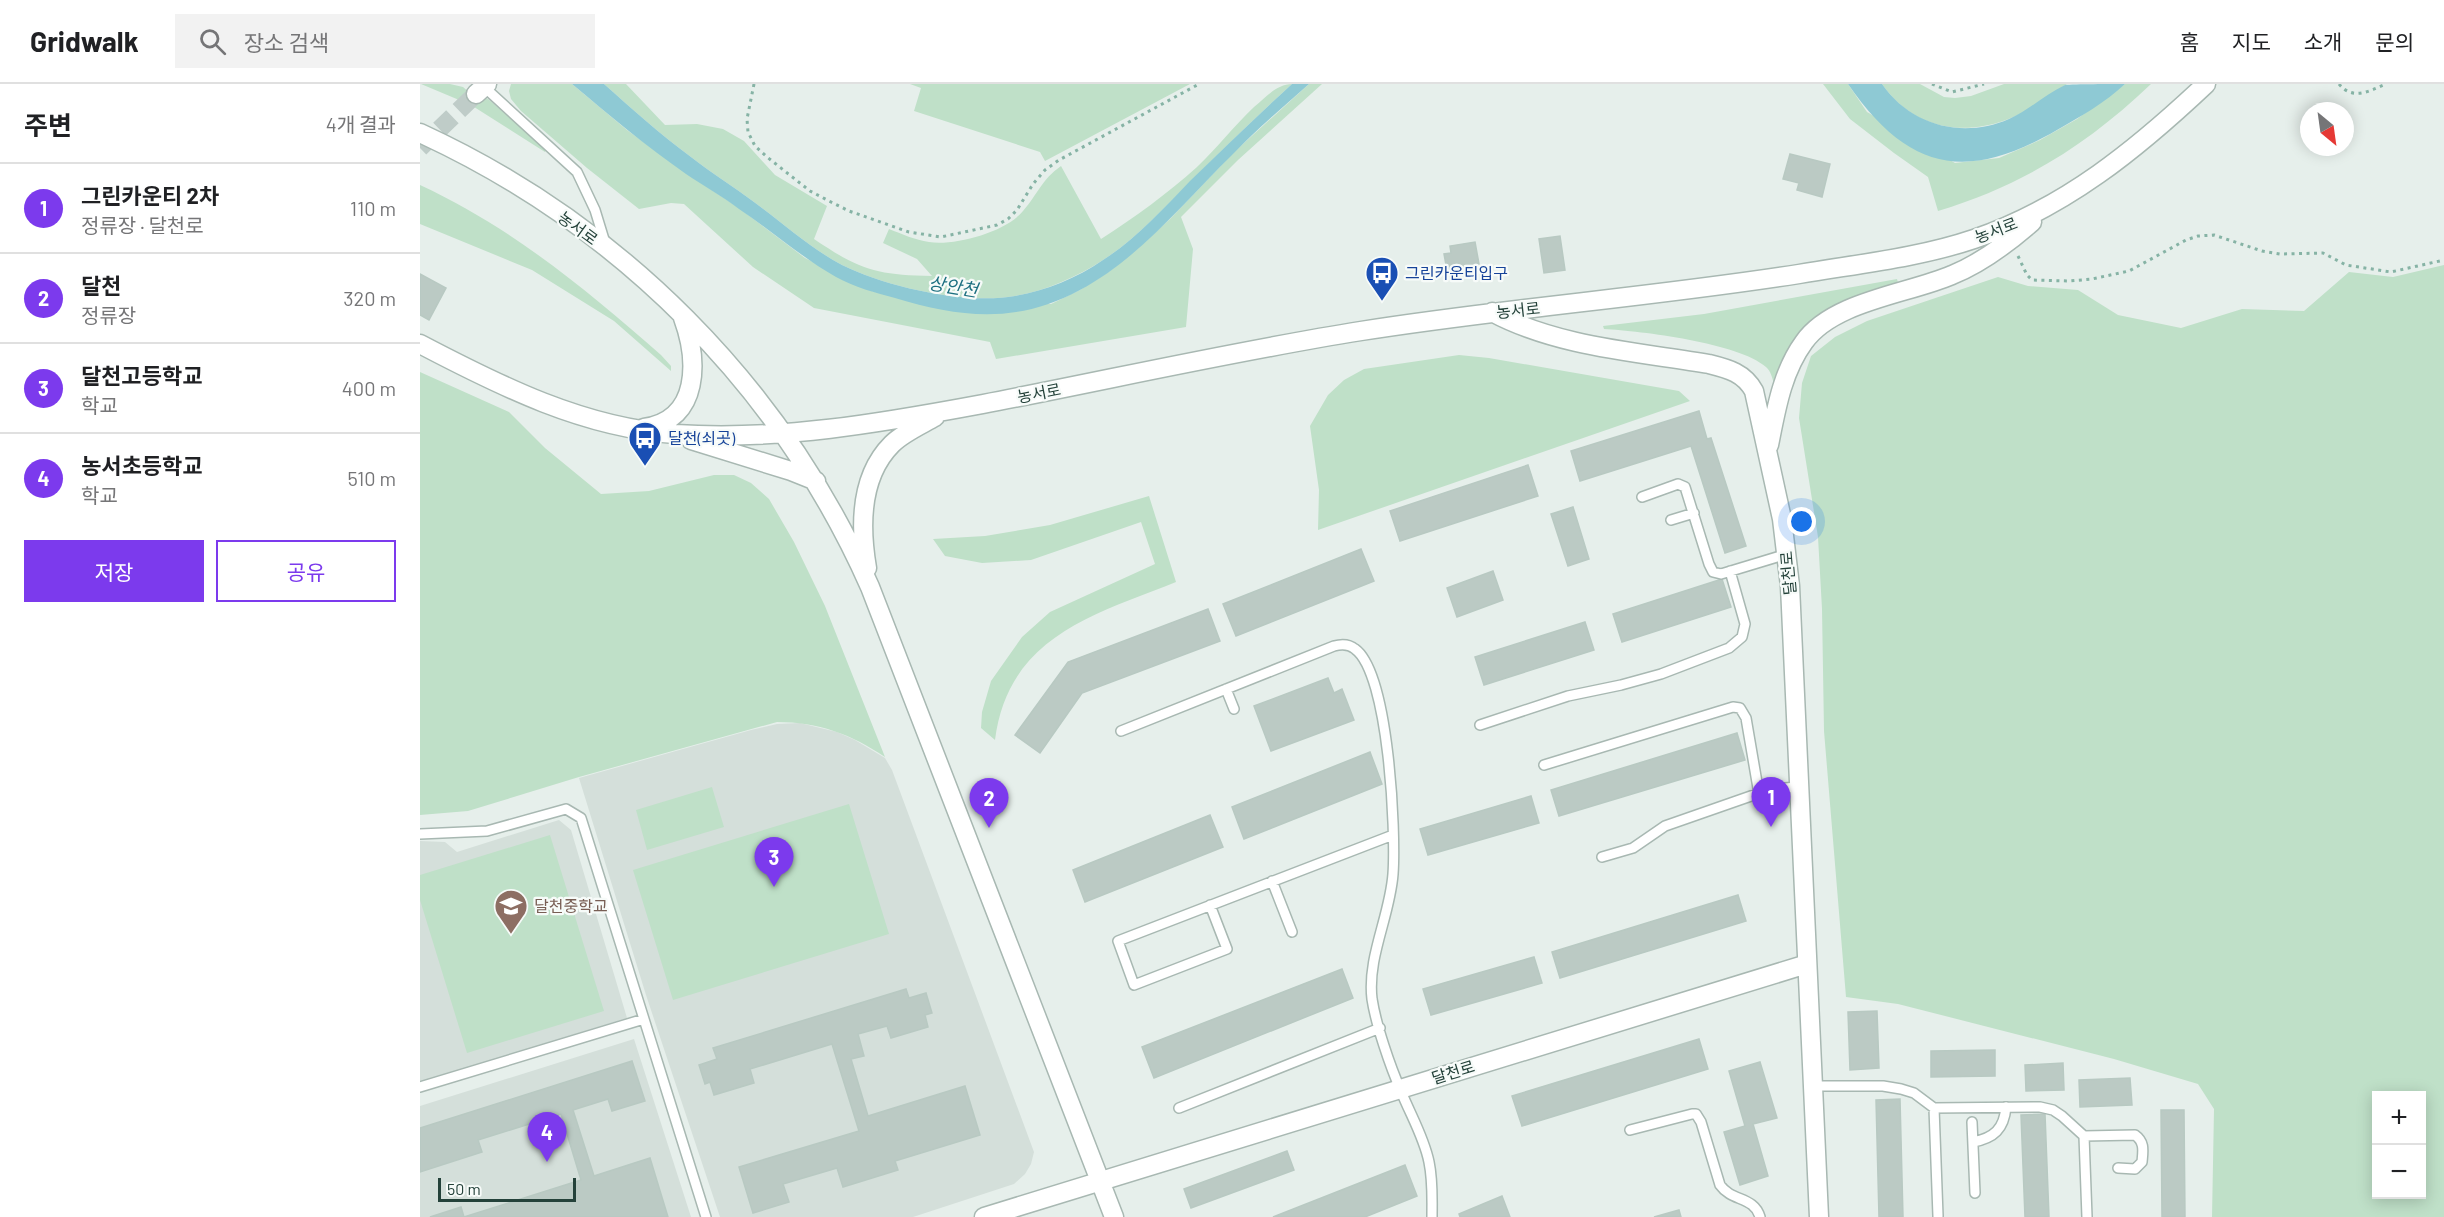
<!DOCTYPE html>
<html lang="ko">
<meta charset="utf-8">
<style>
body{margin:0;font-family:Barlow,"Noto Sans KR",sans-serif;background:#f2f2f2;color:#202124}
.controls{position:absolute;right:18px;bottom:18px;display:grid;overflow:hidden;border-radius:0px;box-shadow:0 3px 15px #0003}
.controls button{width:54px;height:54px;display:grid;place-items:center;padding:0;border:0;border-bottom:2px solid #e0e0e0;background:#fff;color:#202124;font:30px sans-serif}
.compass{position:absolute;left:1880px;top:18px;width:54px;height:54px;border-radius:50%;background:#fff;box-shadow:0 3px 15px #0003;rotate:151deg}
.scale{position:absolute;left:18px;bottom:15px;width:138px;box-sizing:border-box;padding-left:6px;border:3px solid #24423a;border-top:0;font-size:16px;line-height:21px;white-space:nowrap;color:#24423a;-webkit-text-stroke:4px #f7fbf9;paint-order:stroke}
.you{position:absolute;left:1382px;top:438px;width:21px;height:21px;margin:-15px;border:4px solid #fff;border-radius:50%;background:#1a73e8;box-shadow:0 0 0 9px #1a73e833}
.badge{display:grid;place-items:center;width:39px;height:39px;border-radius:50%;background:#7c3aed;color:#fff;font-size:20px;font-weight:700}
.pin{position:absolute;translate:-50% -50px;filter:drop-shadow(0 2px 3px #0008)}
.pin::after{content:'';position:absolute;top:32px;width:21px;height:18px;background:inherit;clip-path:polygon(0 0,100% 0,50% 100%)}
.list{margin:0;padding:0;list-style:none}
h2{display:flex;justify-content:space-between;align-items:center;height:78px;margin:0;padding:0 24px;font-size:26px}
h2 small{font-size:20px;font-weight:400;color:#757577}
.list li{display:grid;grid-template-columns:39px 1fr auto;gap:18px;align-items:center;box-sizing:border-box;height:90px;padding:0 24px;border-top:2px solid #e0e0e0}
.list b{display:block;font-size:22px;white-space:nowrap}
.list p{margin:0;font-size:20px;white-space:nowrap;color:#757577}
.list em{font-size:20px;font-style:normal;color:#757577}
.actions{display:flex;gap:12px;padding:18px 24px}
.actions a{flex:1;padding:14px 0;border:2px solid #7c3aed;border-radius:0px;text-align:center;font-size:21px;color:#7c3aed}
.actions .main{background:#7c3aed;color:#fff}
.icon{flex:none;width:33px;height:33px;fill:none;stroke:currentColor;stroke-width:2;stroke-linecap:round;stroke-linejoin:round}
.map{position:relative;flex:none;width:2024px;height:1133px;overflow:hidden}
header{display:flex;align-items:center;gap:36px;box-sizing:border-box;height:84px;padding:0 30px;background:#fff;border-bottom:2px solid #e0e0e0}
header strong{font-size:28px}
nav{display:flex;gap:33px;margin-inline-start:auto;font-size:21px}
.search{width:420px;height:54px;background:#f2f2f2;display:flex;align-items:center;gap:15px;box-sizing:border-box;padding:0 21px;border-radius:0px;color:#757577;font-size:22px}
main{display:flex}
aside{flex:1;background:#fff}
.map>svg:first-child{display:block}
.built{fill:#d4dfda}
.green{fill:#bfe0c8;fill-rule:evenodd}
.water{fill:#8ec9d4}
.building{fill:#bbcac4;stroke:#b8c9c2;stroke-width:1.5}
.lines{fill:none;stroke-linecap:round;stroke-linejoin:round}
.minor-tunnel{stroke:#bfccc8;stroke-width:18;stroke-dasharray:18 9;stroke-linecap:butt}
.service-casing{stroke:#a8b8b2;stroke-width:12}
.minor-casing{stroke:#a8b8b2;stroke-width:21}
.tertiary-casing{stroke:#a8b8b2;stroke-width:21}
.path{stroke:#86b3a5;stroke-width:3;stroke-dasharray:3 4.5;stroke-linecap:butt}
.service{stroke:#fff;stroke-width:9}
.minor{stroke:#fff;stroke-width:18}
.tertiary{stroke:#fff;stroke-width:18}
.labels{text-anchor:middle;stroke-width:4.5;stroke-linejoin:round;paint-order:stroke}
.street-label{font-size:16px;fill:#24423a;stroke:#f7fbf9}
.transit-label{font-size:16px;fill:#164399;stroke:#f7fbf9;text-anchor:start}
.education-label{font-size:16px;fill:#785e54;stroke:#f7fbf9;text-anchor:start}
.water-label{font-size:18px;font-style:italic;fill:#1c6f80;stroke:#f7fbf9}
</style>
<header>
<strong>Gridwalk</strong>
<div class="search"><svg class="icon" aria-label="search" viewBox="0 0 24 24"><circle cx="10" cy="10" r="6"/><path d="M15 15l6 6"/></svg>장소 검색</div>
<nav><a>홈</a><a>지도</a><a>소개</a><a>문의</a></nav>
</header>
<main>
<aside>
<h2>주변<small>4개 결과</small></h2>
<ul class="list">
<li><span class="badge">1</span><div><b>그린카운티 2차</b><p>정류장 · 달천로</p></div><em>110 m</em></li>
<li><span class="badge">2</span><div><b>달천</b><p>정류장</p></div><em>320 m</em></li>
<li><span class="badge">3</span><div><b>달천고등학교</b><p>학교</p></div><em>400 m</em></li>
<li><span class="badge">4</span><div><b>농서초등학교</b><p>학교</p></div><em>510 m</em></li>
</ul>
<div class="actions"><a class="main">저장</a><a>공유</a></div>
</aside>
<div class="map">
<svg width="2024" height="1133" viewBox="0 0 2024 1133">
<rect width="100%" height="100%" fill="#e6efeb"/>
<path class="built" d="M380,639l37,9 18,8 30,18 7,12 142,382 -3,12 -6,10 -11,10 -101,33h-193l-74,-222 -67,-217 172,-48 26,-6z
M139,736l12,10 56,188 -207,64v-241l25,1 12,10z
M214,955l57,178h-271v-111z"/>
<path class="green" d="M1,0h29l13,3 8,7 17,5 58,50 -1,3 -74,-47z
M91,0h61l55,46 59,43 53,35 66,50 69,34 177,12 29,-14 30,-19 28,-23 32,-29 63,-66 76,-69h13l-84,76 -57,57 12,32 -7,78 -190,32 -6,-17 -176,-34 -61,-41 -69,-63 -13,-1 -32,6 -52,-41 -66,-57 -10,-12 -2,-8z
M184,0h22l39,41 32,-1 26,5 21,12 31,34 52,31 -13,33c46,31 62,36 118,37l-15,-17 -34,-16 6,-14c13,5 26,11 40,13 26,4 77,-10 94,-31 15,-17 18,-31 38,-45l40,73c34,-22 66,-45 96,-72 20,-19 37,-41 57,-60 12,-10 23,-23 38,-23 -35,32 -68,64 -101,97 -28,28 -55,58 -88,79 -26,17 -58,31 -88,36 -49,9 -129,-9 -173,-31 -32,-17 -59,-42 -88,-63 -21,-16 -43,-29 -63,-45 -31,-23 -59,-48 -87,-73z
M490,0h280l-145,77 -5,-9 -126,-41 7,-23z
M1403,0h25l19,28 88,51 44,-5 41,-18 37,-21 48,-35h26c-64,61 -128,101 -213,127l-10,-34 -34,-24 -44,-34z
M1462,0h38l24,13 11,1 16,-2 33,-12h63c-19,12 -39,28 -61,36 -47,17 -94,7 -124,-36z
M0,101c91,42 167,105 241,170l10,11v5l-57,-50 -82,-51 -112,-46z
M2024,181v952h-232l2,-108 -16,-25 -84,-25 -216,-55 -52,-7 -22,-266 -2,-122 -4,-72 -19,-119 3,-35 9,-27 24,-19 32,-16 131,-44 30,9 50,4 40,25 63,13 61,-19 62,2 45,-39 44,5zM1956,1012h46v98h-46z
M1477,195l1,4c-69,23 -97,27 -124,100 -2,-5 -3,-12 -8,-16 -27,-24 -125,-36 -162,-38l-1,-3 101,-12z
M1039,271l30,3 190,33 11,10 -372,129 1,-40 -9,-64 18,-31 16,-15 20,-11z
M0,288l89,40 36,36 56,46 48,-3 65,-16h20l17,8 18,16 25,43 31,64 60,151c-34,-23 -67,-35 -108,-35l-198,55 -111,34 -48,4z
M729,412l27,86c-83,33 -168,55 -181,158l-14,-12 1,-16 9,-31 31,-44 28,-25 105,-48 -14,-42 -110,38 -49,3 -37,-7 -12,-17 52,-3 65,-11z
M292,703l12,40 -77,23 -11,-40z
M429,720l40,130 -216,66 -40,-130z
M130,751l54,176 -137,42 -47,-153v-25z"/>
<path class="water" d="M152,0h32c28,25 56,50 87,73 20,16 42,29 63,45 29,21 56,46 88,63 44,22 124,40 173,31 30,-5 62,-18 88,-36 33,-21 60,-51 87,-79 34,-33 67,-65 102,-97h17c-26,23 -53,46 -77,71 -48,47 -92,103 -152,135 -63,34 -119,28 -185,8 -19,-5 -41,-11 -59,-21 -35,-20 -64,-46 -97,-68 -17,-13 -35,-23 -53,-35 -40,-28 -77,-59 -114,-90z
M1428,0h34c29,42 81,55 127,35 20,-9 37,-25 56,-34 9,-1 47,-1 60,-1 -19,18 -45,33 -68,46 -91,53 -149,41 -209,-46z"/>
<path class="building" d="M1370,70l40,10 -8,33 -25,-7 2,-7 -16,-4z
M1140,152l5,34 -21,3 -5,-34z
M1055,158l4,22 -32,6 -3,-16 7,-1 -1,-7z
M0,190l26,14 -17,32 -9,-5z
M1279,327l8,28 4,-1 35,108 -21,7 -34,-107 -111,35 -9,-30z
M1108,381l10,31 -138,45 -10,-30z
M1153,423l16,52 -21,7 -17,-52z
M941,465l13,32 -138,55 -13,-32z
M1073,487l10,29 -46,17 -10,-29z
M1302,495l9,28 -109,35 -9,-28z
M788,525l12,32 -138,52 -42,60 -25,-18 53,-73z
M1165,538l9,28 -110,35 -9,-28z
M908,594l6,15 8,-4 12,31 -83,31 -17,-45z
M1317,649l8,27 -186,56 -8,-26z
M950,668l12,32 -138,55 -12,-32z
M1111,712l8,27 -111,32 -8,-26z
M790,731l13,32 -138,55 -12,-32z
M1318,811l8,26 -186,57 -8,-26z
M1114,873l8,26 -111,32 -8,-26z
M922,885l11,29 -199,80 -12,-31z
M486,905l3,9 17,-5 6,20 -7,2 3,12 -37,11 -4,-12 -29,8 6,22 -13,3 17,57 97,-30 15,49 -85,26 3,9 -55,17 -6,-19 -54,16 6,18 -36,11 -14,-46 120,-36 -27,-87 -82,25 4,14 -40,12 -4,-13 -5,2 -6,-19 18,-6 -4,-11z
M1457,927l2,57 -29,2 -2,-58z
M1279,955l9,30 -186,57 -10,-30z
M1575,966v26l-64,1v-26z
M212,977l13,40 -33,10 -4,-12 -35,11 21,66 56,-18 18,59h-238l31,-10 3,10 117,-37 -20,-66 -83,26 4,12 -62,20v-44z
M1340,978l17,56 -24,6 15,52 -28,9 -16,-53 21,-6 -16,-55z
M1643,979l1,27 -38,1 -1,-26z
M1710,994l2,27 -52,2 -1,-27z
M1480,1015l3,118h-24l-3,-117z
M1741,1026h23l1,107h-23z
M1625,1030l4,103h-24l-4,-102z
M867,1067l7,19 -103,38 -7,-19z
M985,1081l12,31 -52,21h-92z
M1082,1112l8,21h-50l-1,-3z
M1259,1126l2,7h-27z"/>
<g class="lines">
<path class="minor-tunnel" d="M0,64l56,-54"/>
<g class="service-casing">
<path id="service" d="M62,1l95,87 18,38 11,36
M1222,413l36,-13 7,3 24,77 4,8 8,2 66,-20
M1251,436l23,-7
M806,605l8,20
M1060,641l88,-29 53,-11 40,-11 68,-26 13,-11 3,-13 -15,-53
M701,647l213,-85c7,-2 15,-2 21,3 34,24 41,183 38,225 -3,42 -26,83 -21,125 4,26 18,67 29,92 9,23 23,46 28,71 4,19 3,37 3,55
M1124,681l189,-58 7,1 6,10 13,76
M0,750l67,-3 79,-22 15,9 125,399
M1182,773l31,-9 32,-22 106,-37 27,-2
M852,797l20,51
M790,821l17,44 -93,36 -16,-44c91,-36 183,-71 275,-106
M1392,1002h71l18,3 13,4 20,15 106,-1 13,3 9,6 22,20 51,-1c10,7 8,16 7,27l-7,7 -17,-1
M0,1003l224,-68
M759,1024l201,-80
M1514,1024l4,108
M1552,1038l3,71
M1210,1046l62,-16h4l5,8 19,63c12,17 34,11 40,32
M1664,1052l3,81
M1553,1058c21,-4 31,-13 33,-35"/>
</g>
<g class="minor-casing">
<path id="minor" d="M56,10l11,-10"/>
</g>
<g class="tertiary-casing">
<path id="tertiary" d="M0,49c200,92 361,253 450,454l244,630
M1072,228c65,35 146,40 217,52 20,5 35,9 45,27l28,128 8,67 29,631
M0,260c80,42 164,84 255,90 104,7 206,-11 308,-30 125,-24 252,-53 378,-73 145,-23 292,-34 438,-57 58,-10 119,-16 175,-35 91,-31 163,-90 232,-155
M224,344c57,-8 54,-69 39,-110
M271,356l100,31 25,10
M1349,361c7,-35 13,-73 35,-103 29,-41 104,-48 148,-67 30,-12 56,-32 80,-53
M447,484c-7,-41 -7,-92 25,-124 11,-11 29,-19 43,-27
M564,1133l823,-253"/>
</g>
<path class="path" d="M334,0l-7,35 1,13 7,14 12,11 43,34 19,10 20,10 60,21 32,5 56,-12 11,-6 9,-9 16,-26 12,-14 14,-10 140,-76
M1512,0l20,8 32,-8
M1919,0c14,17 30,7 47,0
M1598,172l9,19 5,5 37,1 23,-2 37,-8 57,-31 12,-4 16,-1 48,16 18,3 43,-1 23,12 45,7 53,-12"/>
<use href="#service" class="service"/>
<use href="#minor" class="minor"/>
<use href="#tertiary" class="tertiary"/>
</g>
<defs>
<g id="bus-pin" transform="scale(1.725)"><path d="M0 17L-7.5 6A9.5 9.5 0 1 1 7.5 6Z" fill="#1a4fb4" stroke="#f7fbf9"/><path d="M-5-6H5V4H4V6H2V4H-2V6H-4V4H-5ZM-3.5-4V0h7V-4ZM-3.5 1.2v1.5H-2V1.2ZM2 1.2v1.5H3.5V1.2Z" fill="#fff"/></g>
<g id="school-pin" transform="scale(1.725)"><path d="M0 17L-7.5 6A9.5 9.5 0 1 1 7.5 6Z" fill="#8d6e63" stroke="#f7fbf9"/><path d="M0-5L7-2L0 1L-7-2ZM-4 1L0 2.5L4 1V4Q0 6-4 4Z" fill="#fff"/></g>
</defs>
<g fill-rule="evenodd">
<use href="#bus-pin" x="962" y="189"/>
<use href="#bus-pin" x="225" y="354"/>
<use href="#school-pin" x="91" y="822"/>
</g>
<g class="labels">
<g class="street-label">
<text transform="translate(158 144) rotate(36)" y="6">농서로</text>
<text transform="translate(1576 146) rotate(-21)" y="6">농서로</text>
<text transform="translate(1098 226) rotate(-6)" y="6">농서로</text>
<text transform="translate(619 309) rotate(-11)" y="6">농서로</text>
<text transform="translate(1368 489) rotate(-95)" y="6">달천로</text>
<text transform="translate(1033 988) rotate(-17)" y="6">달천로</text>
</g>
<g class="transit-label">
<text x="985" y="195">그린카운티입구</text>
<text x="248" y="360">달천(쇠곳)</text>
</g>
<g class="education-label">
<text x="114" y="828">달천중학교</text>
</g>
<g class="water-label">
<text transform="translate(533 203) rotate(9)" y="6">상안천</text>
</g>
</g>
</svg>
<div class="controls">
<button>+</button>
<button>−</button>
</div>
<svg class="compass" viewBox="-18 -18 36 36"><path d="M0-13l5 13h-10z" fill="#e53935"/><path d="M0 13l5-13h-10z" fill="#757577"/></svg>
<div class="scale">50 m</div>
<div class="you"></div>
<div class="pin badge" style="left:1351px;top:743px">1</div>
<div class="pin badge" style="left:569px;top:744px">2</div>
<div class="pin badge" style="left:354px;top:803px">3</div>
<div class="pin badge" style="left:127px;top:1078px">4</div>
</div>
</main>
